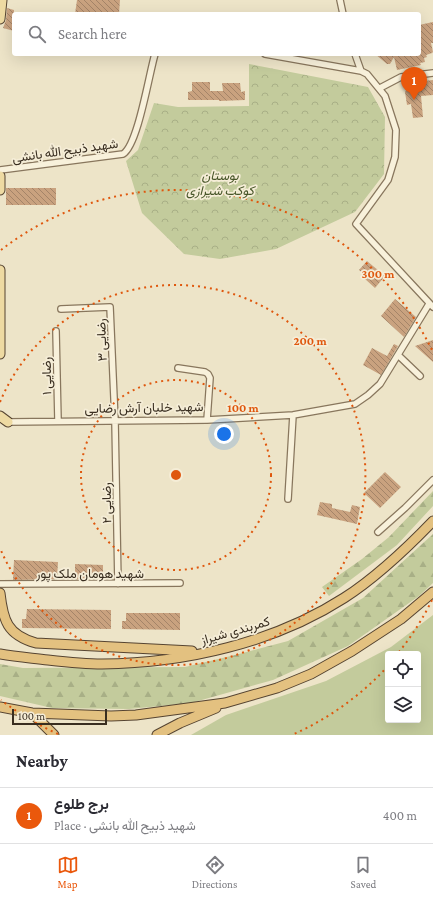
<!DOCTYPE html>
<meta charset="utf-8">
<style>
body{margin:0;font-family:"Crimson Pro",Vazirmatn,serif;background:#f2f2f3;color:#2b2b33}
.controls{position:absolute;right:12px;bottom:12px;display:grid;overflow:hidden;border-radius:4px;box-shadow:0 4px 16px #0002}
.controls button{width:36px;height:36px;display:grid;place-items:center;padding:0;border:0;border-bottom:1px solid #e1e1e2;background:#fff;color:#2b2b33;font:20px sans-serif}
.scale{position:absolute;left:12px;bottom:10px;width:95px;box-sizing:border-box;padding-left:4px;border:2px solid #392e20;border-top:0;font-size:11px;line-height:14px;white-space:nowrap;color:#392e20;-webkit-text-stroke:3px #f5edd7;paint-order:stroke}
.you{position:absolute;left:224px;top:434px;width:14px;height:14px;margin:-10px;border:3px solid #fff;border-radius:50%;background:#1a73e8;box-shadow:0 0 0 6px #1a73e833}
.badge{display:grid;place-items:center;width:26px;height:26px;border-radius:50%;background:#ea580c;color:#fff;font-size:13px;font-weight:700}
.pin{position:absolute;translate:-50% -33px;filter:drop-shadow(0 1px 2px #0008)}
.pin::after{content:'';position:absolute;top:21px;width:14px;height:12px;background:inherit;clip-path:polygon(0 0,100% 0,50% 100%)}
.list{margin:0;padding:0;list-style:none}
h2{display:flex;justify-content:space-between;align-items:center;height:52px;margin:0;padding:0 16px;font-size:17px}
h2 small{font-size:13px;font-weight:400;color:#7c7c81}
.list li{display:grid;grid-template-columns:26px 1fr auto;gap:12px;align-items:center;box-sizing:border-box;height:56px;padding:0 16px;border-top:1px solid #e1e1e2}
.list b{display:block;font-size:15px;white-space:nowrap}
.list p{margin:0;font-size:13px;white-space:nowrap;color:#7c7c81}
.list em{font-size:13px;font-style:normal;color:#7c7c81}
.icon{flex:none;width:22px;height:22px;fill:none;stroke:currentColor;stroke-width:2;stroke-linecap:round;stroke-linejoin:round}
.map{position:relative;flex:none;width:433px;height:735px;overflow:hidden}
.search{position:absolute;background:#fff;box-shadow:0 4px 16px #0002;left:12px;right:12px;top:12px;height:44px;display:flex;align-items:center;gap:10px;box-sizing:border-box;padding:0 14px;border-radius:4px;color:#7c7c81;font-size:15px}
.sheet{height:108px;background:#fff}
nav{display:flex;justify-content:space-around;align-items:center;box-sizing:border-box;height:56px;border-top:1px solid #e1e1e2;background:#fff;font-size:11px;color:#7c7c81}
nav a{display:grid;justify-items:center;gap:2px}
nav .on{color:#ea580c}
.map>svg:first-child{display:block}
.grass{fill:#c3cb9c;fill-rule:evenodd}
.forest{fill:url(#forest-firs)}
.park{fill:url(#park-crowns)}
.building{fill:url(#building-back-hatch)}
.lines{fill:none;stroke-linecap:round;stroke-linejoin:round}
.minor-casing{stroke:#88765d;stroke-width:8}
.primary-casing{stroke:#564431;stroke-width:11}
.trunk-casing{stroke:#564431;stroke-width:11}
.minor{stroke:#f8f1db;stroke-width:5.5}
.primary{stroke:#eedaa2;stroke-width:9}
.trunk{stroke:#e3c180;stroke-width:9}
.ring{fill:none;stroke:#df570d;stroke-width:2;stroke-dasharray:2 4}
.labels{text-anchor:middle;stroke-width:3.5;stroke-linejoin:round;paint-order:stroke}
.street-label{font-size:13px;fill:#392e20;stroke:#f5edd7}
.park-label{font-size:13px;font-style:italic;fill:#475528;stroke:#f5edd7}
.centre{fill:#df570d;stroke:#f5edd7;stroke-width:2}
.ring-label{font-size:12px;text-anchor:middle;font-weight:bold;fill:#df570d;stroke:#f5edd7;stroke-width:3.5;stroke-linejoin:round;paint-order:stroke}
</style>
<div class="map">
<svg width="433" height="735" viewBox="0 0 433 735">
<defs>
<pattern id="forest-firs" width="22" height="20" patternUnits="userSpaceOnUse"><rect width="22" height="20" fill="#c3cb9c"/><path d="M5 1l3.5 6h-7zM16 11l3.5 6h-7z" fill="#a8af86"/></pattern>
<pattern id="park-crowns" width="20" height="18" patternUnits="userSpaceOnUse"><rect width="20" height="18" fill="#c3cb9c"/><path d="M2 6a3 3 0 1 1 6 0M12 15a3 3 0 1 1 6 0" fill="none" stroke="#a8af86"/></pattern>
<pattern id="building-back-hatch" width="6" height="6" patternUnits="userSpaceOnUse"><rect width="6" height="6" fill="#c9a27f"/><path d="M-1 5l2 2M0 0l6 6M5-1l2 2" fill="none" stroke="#a48468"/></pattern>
</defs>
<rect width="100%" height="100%" fill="#ede4c8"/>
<path class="grass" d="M433,615v120h-242l35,-20 100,-34 65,-34zM388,654h30v66h-30z"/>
<path class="forest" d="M433,491v15l-36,39 -68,51 -7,-9 40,-28 27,-22z
M433,534v49l-14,13 -71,50 -75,34 -82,23 -62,6 -77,-1 -52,-12v-32l23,4 162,-1 50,-12 53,-14 75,-43z"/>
<path class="park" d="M249,64l119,23 17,30 -1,57 -29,38 -79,37 -56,10 -36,-5 -42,-41 -16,-52 12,-11 16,-47 24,4 71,-1z"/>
<path class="building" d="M77,0h43l-1,14h-44z
M7,8l7,2v21l-11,-3 3,-8z
M433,22v21h-2l2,9 -1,1 -6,2 1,2 -3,1 1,4 -5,1 1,2 -24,5 -3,-13 -4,7h-3l-12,-10h44v-29z
M433,80v15l-12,1 2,21 -10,1 -2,-14 -4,1 -2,-13 4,-7 15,-1v-3z
M192,82h18v9h13l-1,-8h18l1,9 4,-1v9l-26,1v-1h-31v-8l4,-1z
M6,188h50v17h-50z
M367,261l18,15 -10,12 -10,-9 2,-2 -8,-7z
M395,299l21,18 -12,20 -23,-21z
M433,340v22l-18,-16z
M394,344l4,2 -17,29 -18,-10 9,-17 15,8z
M385,472l16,15 -21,21 -16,-15z
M320,502l12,2v4l18,4 2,-7 8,2 -3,17 -40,-9z
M14,560l44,2 -1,17 -44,1z
M75,564l28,1v14h-28z
M27,609l84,1v19l-89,-1v-9h4z
M126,613h54v17l-58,-1v-8h4z"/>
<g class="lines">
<g class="minor-casing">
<path id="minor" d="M340,0l3,14
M265,54l96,17 6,3 18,22 11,34 -1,27 -7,23 -32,44 77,83
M355,54l6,17
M380,88l21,-11 32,-4
M0,170l123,-16c15,-9 26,-80 32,-100
M61,309l49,-2 5,114 3,163
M56,331l2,90
M398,355l22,21
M178,368l27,4 3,2 2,4 -3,42
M8,422l199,-2 86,-5 62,-11 13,-9 12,-11 49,-80
M288,499l5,-84
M378,532l27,-24 28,-28
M0,584l180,-1"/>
</g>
<g class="primary-casing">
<path id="primary" d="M0,19l2,-19
M0,176v14
M0,270v84
M0,416l8,6"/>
</g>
<g class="trunk-casing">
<path id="trunk" d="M0,593c3,27 7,42 36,50l156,8
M0,654c16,3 32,4 48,6 18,2 36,4 54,4 83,-1 172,-21 242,-66 31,-20 63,-50 89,-77
M0,707l32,6 79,3 25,-1 89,-12 52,-15 34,-14 41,-23 49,-32 32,-27
M32,713l22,22
M157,735l23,-12 36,-15"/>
</g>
<use href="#minor" class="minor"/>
<use href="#primary" class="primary"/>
<use href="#trunk" class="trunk"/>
</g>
<g class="ring">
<circle cx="176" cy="475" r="95"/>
<path d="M0 402A190 190 0 1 1 0 548"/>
<path d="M432 600A285 285 0 0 1 399 652M388 666A285 285 0 0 1 294 734M58 734A285 285 0 0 1 1 700M1 250A285 285 0 0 1 432 350"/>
</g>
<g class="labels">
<g class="street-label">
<text transform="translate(65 150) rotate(-8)" y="5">شهید ذبیح الله بانشی</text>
<text transform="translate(101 340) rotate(-92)" y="5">رضایی ۳</text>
<text transform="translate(46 376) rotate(-91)" y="5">رضایی ۱</text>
<text transform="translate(144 407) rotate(-1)" y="5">شهید خلبان آرش رضایی</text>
<text transform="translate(106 503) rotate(-91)" y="5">رضایی ۲</text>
<text x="90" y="578">شهید هومان ملک پور</text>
<text transform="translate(235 630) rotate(-16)" y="5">کمربندی شیراز</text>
</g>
<g class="park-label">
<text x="220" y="180">بوستان<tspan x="220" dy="15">کوکب شیرازی</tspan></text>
</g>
</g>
<circle cx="176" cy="475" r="6" class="centre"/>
<g class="ring-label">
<text x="378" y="278">300 m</text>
<text x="310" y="345">200 m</text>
<text x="243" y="412">100 m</text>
</g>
</svg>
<div class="controls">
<button><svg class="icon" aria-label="locate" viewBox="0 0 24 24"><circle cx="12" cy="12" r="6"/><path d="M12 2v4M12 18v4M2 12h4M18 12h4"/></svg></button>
<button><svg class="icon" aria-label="layers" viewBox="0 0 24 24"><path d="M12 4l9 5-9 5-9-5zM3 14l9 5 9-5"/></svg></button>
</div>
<div class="scale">100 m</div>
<div class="you"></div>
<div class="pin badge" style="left:414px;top:100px">1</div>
<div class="search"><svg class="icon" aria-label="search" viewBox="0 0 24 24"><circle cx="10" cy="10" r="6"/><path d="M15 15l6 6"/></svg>Search here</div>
</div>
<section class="sheet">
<h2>Nearby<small></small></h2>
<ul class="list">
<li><span class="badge">1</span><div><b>برج طلوع</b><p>Place · شهید ذبیح الله بانشی</p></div><em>400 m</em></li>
</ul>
</section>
<nav>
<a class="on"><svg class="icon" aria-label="map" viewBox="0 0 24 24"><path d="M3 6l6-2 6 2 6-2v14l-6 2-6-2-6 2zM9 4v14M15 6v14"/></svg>Map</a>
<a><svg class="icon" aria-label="directions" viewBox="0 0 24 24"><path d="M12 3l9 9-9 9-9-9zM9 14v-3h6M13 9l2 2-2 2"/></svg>Directions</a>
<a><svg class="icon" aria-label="saved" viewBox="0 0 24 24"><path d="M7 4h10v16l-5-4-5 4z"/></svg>Saved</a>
</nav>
